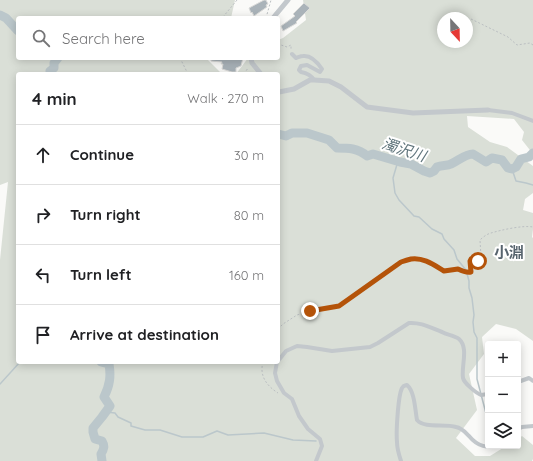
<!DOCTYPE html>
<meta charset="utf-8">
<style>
body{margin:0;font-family:Quicksand,"Noto Sans JP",sans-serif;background:#f6f6f6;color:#202124}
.controls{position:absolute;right:12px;bottom:12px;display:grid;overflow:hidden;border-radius:4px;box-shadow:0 2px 10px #0003}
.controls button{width:36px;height:36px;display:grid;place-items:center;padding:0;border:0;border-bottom:1px solid #e0e0e0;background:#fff;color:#202124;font:20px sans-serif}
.compass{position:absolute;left:437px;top:12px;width:36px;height:36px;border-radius:50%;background:#fff;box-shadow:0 2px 10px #0003;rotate:158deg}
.stop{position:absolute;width:12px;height:12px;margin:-9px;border:3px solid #b45309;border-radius:50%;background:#fff}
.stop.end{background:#b45309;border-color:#fff;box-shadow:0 1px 4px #0008}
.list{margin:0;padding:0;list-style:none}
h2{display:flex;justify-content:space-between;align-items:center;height:52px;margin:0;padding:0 16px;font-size:17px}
h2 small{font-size:13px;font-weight:400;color:#757577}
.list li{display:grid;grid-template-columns:26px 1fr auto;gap:12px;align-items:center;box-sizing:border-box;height:60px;padding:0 16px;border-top:1px solid #e0e0e0}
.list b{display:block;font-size:15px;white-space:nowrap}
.list em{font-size:13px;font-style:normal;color:#757577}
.icon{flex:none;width:22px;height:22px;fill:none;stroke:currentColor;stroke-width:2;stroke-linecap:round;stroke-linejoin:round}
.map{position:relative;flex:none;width:533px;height:461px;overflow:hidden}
.search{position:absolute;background:#fff;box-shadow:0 2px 10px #0003;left:16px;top:16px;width:264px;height:44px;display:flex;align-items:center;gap:10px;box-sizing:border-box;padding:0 14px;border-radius:4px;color:#757577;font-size:15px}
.panel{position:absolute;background:#fff;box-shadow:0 2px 10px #0003;left:16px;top:72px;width:264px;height:292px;border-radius:4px}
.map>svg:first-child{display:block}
.green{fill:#dadfd7;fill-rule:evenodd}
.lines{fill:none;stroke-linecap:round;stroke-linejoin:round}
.stream{stroke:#bbc7cb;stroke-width:1.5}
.river{stroke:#bbc7cb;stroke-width:9}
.building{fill:#aab3b9;stroke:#dcdcda}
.path{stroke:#bbbfc2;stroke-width:1;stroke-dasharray:2 2;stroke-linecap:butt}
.minor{stroke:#c3c8cc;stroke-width:4}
.tertiary{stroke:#c3c8cc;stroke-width:5}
.route{stroke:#b45309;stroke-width:5}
.labels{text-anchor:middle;stroke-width:4;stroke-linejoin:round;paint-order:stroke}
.water-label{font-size:15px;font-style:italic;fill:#60757c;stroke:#fff}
.neighbourhood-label{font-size:15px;font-weight:bold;fill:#57646e;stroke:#fff}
</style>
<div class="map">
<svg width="533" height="461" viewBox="0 0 533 461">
<rect width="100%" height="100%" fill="#fafaf8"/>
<path class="green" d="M0,0h235l-4,18h-213v40h188l16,16h-204v288h260v-288h-42l12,-16h30v-18l5,-2 23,-18 -3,-20h230v154l-11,-14 2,-8 -10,-13 -47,-3 1,11 22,15 17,5 26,19v27l-8,6 -2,11 10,3v16l-1,8 1,1v103l-17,-12 -20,-5 -14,13 2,17 -15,20 8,36 -21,28 19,18h15l16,-10h12v-7l4,-3 11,9v14l-1,2h-532v-201l8,-78 -8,3zM443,18h24v24h-24z"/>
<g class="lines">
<path class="stream" d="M398,161l-5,17 2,15 4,7 15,16 5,1 13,12 10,5 2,5 10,11 3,9 9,11 3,11v7l3,10 2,17 -1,7 1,10 3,6v41l11,42
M512,169l4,12 10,2 7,2
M0,384l20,-22
M106,412l9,1 3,4 13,6v3l14,4h15l22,7h21l14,-6 11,4 36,-2 29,7 23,1
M503,446l1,1"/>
<path class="river" d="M0,15l6,3 12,13
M51,74l-1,-3 4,-3v-5l4,-5
M278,134l8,2 6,-3h15l22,7 8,8c11,0 21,0 30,8l6,-2 27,8 11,2 13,7 6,2 4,-2 3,-4c5,-2 10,-1 14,-3 7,-3 14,-10 22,-10l13,8 6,-4 10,2 6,8 4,1 4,-2 5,-8 8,-2 4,-4
M101,362l8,2c2,12 1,21 -5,33l6,9 -8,11 -9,11v4l2,7 7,2c3,5 2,8 -1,13l1,7"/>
</g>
<path class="building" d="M264,0h2l2,4 -2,1 1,2 -13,9 -2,-4 -1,1 -2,-5z
M304,3l6,5 -14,14 1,1 -14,8 -2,-5 14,-10 -2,-2z
M211,58h32l-2,8 -5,2v4h-4l-10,-3 1,-5h-2l1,-2 -11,-1z"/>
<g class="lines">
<path class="path" d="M219,18l4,-1 14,-17
M266,18l5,-18
M471,19l37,18 9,8 13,-2 3,2
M278,47l3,-2 6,2 4,-2v4
M180,58l8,16
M244,74l4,-6
M278,329l5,-5 14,-9 14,-4 28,-5 62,-44c20,-6 26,-1 43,9l14,-2c4,2 8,4 13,3l-1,-11 1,-2 7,2 3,-4 -1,-17c3,-3 7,-6 11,-7 10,-3 32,-8 42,-6
M263,362c-4,14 4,24 15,31"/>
<path class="minor" d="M292,54l4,4c3,-1 5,-2 7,-2 8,-1 15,7 19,13l-2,3 -13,-7 -6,1 -2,4 2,2c5,1 10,3 13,8
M488,110l24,3 21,8
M278,361l8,-10 11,-5 10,1 25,4 38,-4 8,-4 31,-20c12,-1 22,5 33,9 5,3 12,3 17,7 10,9 2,27 4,39 1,5 13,15 18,17l7,-1
M277,362l-2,11 2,8 7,12 8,6 7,17 9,13 12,10 2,7 -6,15
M518,382l11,-4 4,3
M518,429l4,-2 11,-1
M401,461c-2,-6 -4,-12 -4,-19 -1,-10 1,-46 5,-54 2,-3 2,-2 5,-3 8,7 8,25 10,35 8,9 28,3 39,7 6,1 9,5 13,9 9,11 18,12 31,10"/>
<path class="tertiary" d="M273,18l15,-18
M251,58l1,5 9,11
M278,91l1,1 15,-3 16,-9h4l15,1 12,6 26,20 46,6 75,-3"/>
</g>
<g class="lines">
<path class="route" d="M310,311l29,-5 62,-44c3,-1 6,-2 10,-3 12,-2 23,6 33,12l14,-2c4,2 8,4 13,3l-1,-11 1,-2 7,2"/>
</g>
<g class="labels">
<g class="water-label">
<text transform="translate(404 150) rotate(18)" y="5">濁沢川</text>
</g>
<g class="neighbourhood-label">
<text x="509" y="258">小淵</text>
</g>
</g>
</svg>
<div class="controls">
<button>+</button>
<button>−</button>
<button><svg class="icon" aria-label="layers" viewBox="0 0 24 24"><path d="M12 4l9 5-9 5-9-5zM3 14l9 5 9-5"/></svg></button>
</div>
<svg class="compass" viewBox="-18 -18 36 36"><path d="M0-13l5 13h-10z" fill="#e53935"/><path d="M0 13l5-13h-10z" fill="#757577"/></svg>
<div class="stop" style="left:478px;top:261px"></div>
<div class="stop end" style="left:310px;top:311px"></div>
<div class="search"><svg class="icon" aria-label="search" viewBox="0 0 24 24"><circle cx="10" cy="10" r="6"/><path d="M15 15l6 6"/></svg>Search here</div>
<section class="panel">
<h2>4 min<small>Walk · 270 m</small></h2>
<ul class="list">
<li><svg class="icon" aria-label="ahead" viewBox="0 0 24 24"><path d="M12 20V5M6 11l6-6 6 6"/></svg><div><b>Continue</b></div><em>30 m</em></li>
<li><svg class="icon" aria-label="right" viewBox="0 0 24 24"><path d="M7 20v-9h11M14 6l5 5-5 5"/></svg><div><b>Turn right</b></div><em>80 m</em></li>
<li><svg class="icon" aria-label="left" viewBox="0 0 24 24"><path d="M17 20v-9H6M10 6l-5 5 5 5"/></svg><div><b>Turn left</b></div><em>160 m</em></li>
<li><svg class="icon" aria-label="arrive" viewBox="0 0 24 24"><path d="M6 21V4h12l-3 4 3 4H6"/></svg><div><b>Arrive at destination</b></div></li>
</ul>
</section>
</div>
